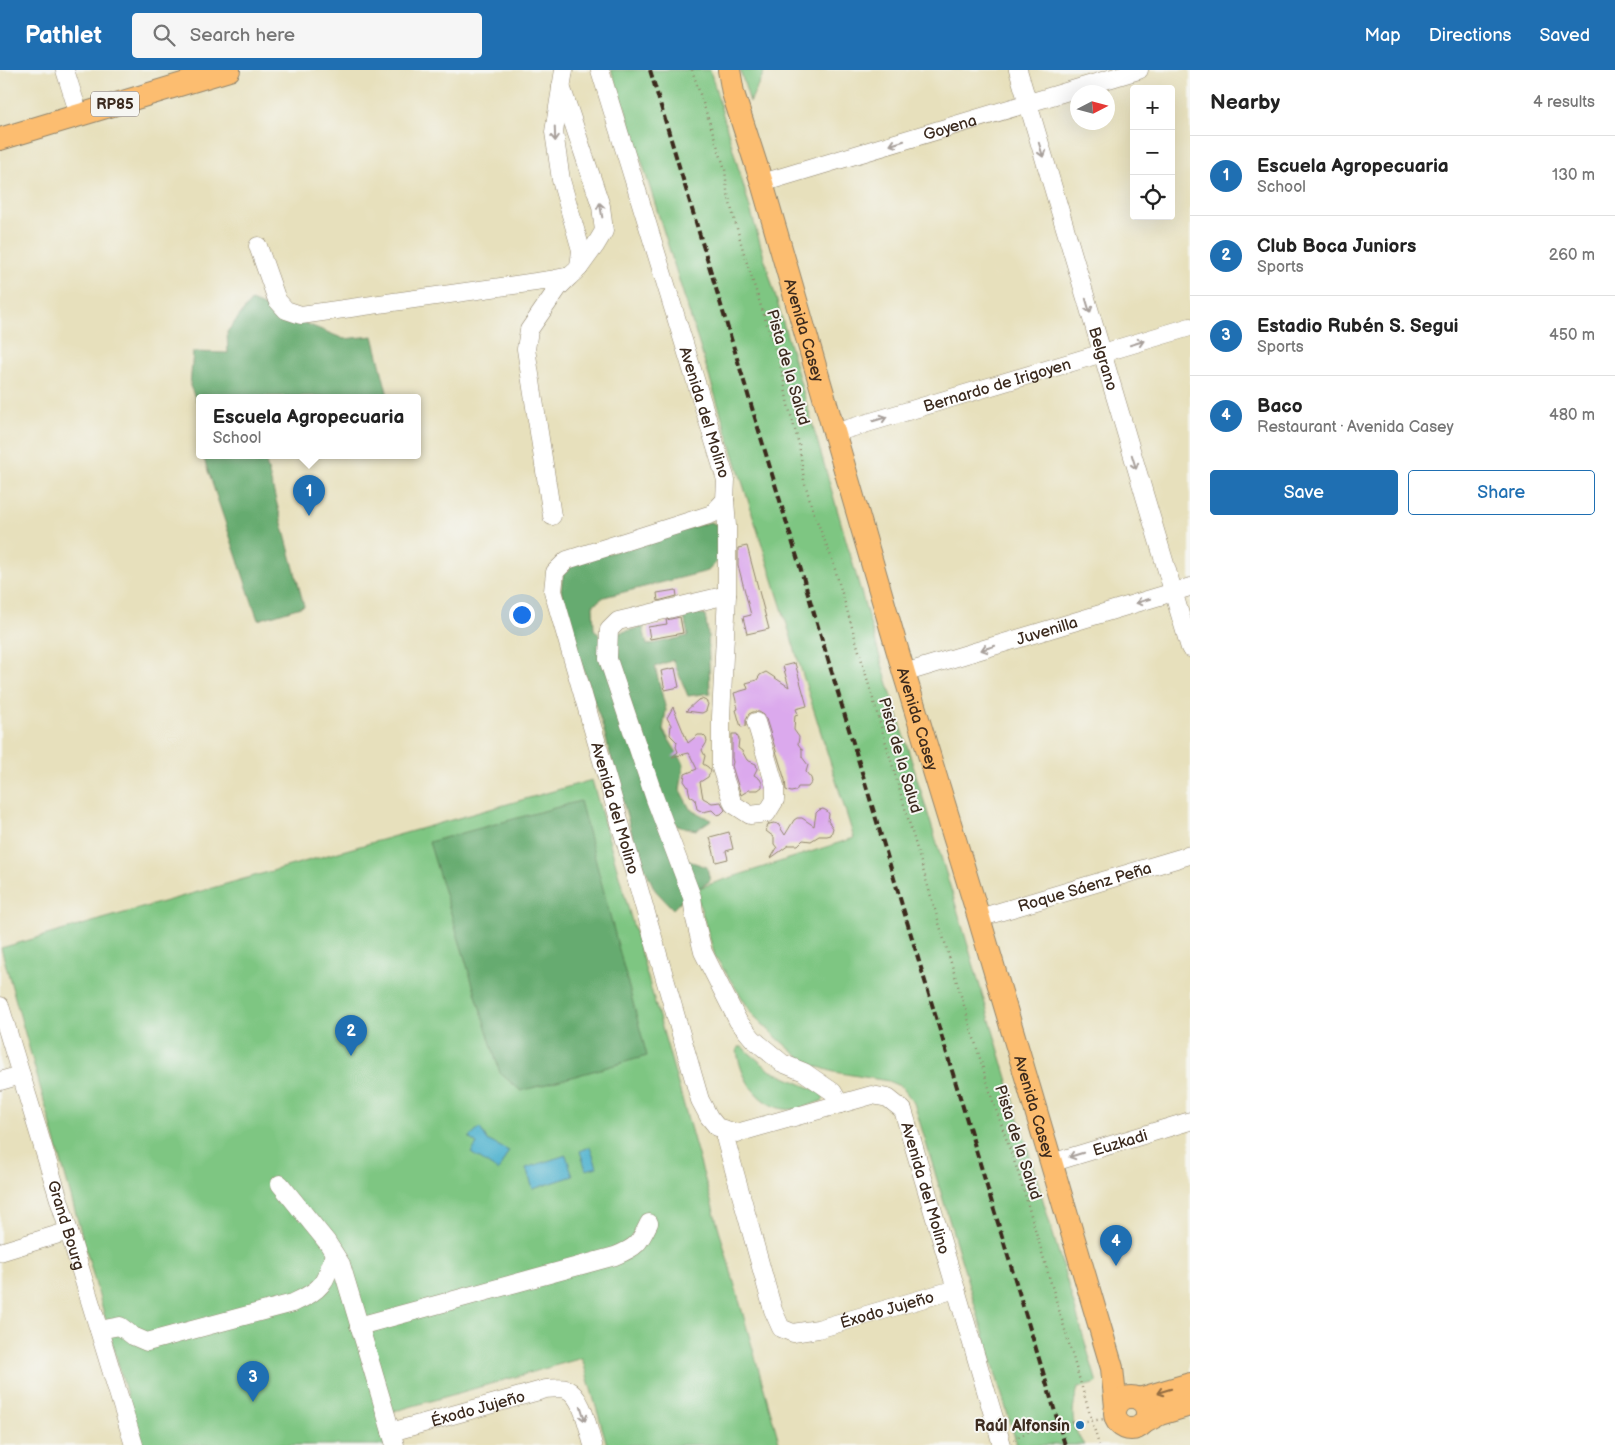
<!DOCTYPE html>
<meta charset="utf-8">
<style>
body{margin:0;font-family:"Balsamiq Sans",sans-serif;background:#f6f6f6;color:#222}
.controls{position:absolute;right:15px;top:15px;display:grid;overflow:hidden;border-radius:5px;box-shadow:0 5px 20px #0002}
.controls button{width:45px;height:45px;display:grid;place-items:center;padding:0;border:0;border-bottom:1px solid #e0e0e0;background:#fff;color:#222;font:25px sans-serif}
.compass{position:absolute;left:1070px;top:15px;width:45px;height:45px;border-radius:50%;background:#fff;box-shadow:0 5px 20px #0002;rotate:84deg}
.you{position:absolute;left:521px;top:544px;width:18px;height:18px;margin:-12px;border:4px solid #fff;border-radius:50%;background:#1a73e8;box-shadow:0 0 0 8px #1a73e833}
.badge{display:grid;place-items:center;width:32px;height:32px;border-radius:50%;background:#1f6fb2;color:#fff;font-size:16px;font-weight:700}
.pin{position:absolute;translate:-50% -41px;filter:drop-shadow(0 1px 2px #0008)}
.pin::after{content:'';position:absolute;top:26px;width:18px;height:15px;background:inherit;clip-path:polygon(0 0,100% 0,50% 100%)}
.popup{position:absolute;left:196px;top:324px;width:225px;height:65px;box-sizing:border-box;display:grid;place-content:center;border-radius:5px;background:#fff;filter:drop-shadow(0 1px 4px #0005);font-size:16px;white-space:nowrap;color:#767676}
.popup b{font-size:19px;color:#222}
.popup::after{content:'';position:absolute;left:50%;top:100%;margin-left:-10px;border:10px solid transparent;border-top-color:#fff}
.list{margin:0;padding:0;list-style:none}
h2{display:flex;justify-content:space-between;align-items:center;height:65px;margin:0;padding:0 20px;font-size:21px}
h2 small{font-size:16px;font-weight:400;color:#767676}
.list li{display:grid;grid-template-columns:32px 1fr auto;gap:15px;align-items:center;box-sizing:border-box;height:80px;padding:0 20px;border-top:1px solid #e0e0e0}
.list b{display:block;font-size:19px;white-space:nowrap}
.list p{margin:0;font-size:16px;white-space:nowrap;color:#767676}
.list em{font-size:16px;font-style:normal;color:#767676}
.actions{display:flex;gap:10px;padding:15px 20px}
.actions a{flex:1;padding:11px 0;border:1px solid #1f6fb2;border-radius:5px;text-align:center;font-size:18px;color:#1f6fb2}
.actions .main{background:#1f6fb2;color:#fff}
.icon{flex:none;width:28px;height:28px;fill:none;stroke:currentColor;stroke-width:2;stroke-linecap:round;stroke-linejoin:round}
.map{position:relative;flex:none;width:1190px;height:1375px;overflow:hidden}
header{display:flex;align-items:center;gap:30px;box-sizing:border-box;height:70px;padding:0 25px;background:#1f6fb2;color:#fff}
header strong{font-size:24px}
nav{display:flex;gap:28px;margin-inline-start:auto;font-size:18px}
.search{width:350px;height:45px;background:#f6f6f6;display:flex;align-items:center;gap:12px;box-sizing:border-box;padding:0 18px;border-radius:5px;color:#767676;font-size:19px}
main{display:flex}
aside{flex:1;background:#fff}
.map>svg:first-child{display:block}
.green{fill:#7ec682;stroke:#5c7850}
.forest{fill:#66ab70;stroke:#506a47}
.water{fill:#50b2cf;stroke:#466e76}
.building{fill:#dba9ed}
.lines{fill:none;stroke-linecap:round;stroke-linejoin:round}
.minor-casing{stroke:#91856d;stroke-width:19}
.major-casing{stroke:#91856d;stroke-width:24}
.path{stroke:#91856d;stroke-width:2.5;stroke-dasharray:1 4;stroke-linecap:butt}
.minor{stroke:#fff;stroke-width:18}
.major{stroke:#fcbd6f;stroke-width:22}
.rail{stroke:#3b2a1e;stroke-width:4;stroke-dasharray:8 4;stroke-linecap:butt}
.oneway{stroke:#a79f9a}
.oneway2{stroke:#926c42}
.poi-dot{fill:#1f6fb2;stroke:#f6f6f2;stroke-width:2}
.labels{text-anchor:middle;stroke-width:4;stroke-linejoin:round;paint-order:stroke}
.shield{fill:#f6f6f2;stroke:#73675e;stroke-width:1}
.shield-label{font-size:15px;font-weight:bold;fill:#3b2a1e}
.street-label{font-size:16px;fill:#3b2a1e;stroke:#f6f6f2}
.poi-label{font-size:16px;font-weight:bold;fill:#3b2a1e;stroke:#f6f6f2;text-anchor:end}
</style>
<header>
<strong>Pathlet</strong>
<div class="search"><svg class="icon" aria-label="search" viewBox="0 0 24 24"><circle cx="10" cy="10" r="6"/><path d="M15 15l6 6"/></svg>Search here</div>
<nav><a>Map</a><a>Directions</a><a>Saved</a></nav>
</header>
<main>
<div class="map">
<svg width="1190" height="1375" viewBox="0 0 1190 1375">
<rect width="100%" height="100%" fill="#f6f6f2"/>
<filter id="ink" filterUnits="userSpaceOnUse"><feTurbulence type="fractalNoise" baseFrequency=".02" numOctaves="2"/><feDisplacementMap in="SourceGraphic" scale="10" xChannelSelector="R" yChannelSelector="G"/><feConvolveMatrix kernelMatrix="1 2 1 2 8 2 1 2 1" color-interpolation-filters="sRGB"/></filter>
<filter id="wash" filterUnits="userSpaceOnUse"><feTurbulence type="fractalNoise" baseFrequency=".0096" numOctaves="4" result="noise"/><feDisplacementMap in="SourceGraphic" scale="20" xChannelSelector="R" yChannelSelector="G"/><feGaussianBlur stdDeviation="1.12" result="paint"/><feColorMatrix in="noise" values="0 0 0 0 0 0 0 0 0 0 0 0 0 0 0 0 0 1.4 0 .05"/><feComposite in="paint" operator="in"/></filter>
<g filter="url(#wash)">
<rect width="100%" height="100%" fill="#e7e0bc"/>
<path class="green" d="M611,0h99l171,591 80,261 136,461 -19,5c-7,24 -8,36 6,57h-67l-103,-342 -12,-16 -14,-6 -54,-9 -28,-9 -30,-26 -23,-22 -38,-59 -20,-67 159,-51 -229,-730z
M740,0h25l-15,32z
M592,710l188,665h-173l-25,-87 -201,57 8,30h-248l-140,-497z
M739,977h3l29,24 49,21 4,6 -2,3c-12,4 -25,10 -38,8 -28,-4 -45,-35 -47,-60z"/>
<path class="forest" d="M251,231l93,38 29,-3 15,60 -188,1v12l-10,-23 3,-34 35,1 -1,-21z
M212,385h52l40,151 -46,14 -54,-161z
M710,452l11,4 1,30 -14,15 -104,26 -11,8 1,24 7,8 42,-10 4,18 41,-9 -4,-20 8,-4 13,3 3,19 2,59 -22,3 -15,-36 -18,7 11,43 -3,20 21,34 -4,26 10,19 21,11 -15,10 -19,-4 -11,-17 5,46 36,12 3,14 -25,16 -12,12 -18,-19 -19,-41 -34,-125 -32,-93 -9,-41 2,-16 11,-10z
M580,731l67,255 -126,35 -21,-18 -71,-231z"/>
<path class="water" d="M480,1058l7,12 22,11 -11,20 -27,-18 6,-9 -8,-6z
M590,1077l7,20 -11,3 -6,-19z
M566,1085l7,21 -40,13 -7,-21z"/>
<g id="blocks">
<path class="building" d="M747,476l22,83 -22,5 -4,-17 8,-2 -13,-50v-17z
M676,520l1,6 -19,5 -1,-8z
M680,547l3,16 -33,6 -2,-12 19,-3 -1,-4z
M795,593l12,43 -11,3 2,5 -3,1 -1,15 5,7 -1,7 4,5v8l6,8 -2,7 5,6 1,4 -4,5h-10l-2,4 -5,1 -5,-2 -1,-10 -19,-61 -2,-4 -5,-3h-6l-4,2 -3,5v7l-5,1 -5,-17 2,-1 -4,-16 14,-4 -2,-6 11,-3 3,-5 6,-3 23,15 -6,-21z
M675,598l4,19 -14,3 -4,-19z
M702,629l4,2 2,3 -2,7 -4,2 -16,-2 12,-11z
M673,637l15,36 10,-8h5l3,3 1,4 -5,8 3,6 -2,8 5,3 3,4 -3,6 -8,5 3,16 9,5 9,-1 4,8 -4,4 -4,1 -5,-5 -9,2 -6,-3 -2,-10 -5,-3 -2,-9 -4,-6 1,-7 12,-5 -8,-16 -17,4 6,-5 -2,-5 1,-5 -7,-7 1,-10 -4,-7z
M732,664h5l2,5 -1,9 4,3 5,9 9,4 1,5 -3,6 6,4 2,4v4l-4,3h-9l-8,5 -9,-29 1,-4 -1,-4z
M823,739l4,2 2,3 -1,7 5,7 -2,7 -4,1h-8l-8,5 -8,-1 -5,5h-9l-18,13 6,-10 -3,-4v-7l-8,-6 1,-4 2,-3 5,-1 4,1 7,11 9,-15 3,-2h5l12,8 2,-13 3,-3z
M729,762l4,17 -7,2 2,8 -12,3 -6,-25z"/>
</g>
</g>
<g filter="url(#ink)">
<use href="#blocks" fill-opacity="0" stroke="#91856d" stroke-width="1"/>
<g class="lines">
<g class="minor-casing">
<g id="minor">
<path d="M65,0l14,45"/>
<path d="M564,0l-10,62 7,48 20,70 -2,18"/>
<path id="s1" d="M600,0l126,410 -1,20 -13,14 -145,46 -12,12 -2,19 147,509 9,17 8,10 20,6 135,-38 16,3 15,12 99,335"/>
<path id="s2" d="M1018,0l172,578"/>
<path id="s3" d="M762,113l377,-113"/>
<path d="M258,176l19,54 9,10 15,5 249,-35 20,-4 9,-8 16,-22 9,-15 -3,-25 -40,-120"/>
<path id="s4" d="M834,363l356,-106"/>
<path d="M725,430l2,26v69l-6,122v51l12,36 17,11 17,-2 8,-13v-14l-19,-64"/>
<path d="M552,446l-26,-167 3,-19 29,-42 12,-12"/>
<path d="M727,525l-109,26 -9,9 -1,29 47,140 37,98 3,22 8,33 35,69 15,18 29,24 22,9 29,20 7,12"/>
<path id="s5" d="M904,603l286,-86"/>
<path id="s6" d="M979,848l211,-63"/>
<path id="s7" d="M0,936l134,439"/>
<path d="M0,1011l21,-6"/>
<path id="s8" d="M726,1060v11l47,169 8,18 12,5 25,-4 138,-40"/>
<path id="s9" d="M1051,1093l139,-42"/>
<path d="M280,1114l47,58 14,22 54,181"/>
<path d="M0,1182l69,-21"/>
<path d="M359,1256l256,-70c22,-9 24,-12 34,-33"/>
<path d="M99,1260l21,-4 13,10 14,6 146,-39c30,-14 32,-19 41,-49"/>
<path id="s10" d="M391,1362l155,-43c6,0 14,-2 20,0 17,7 22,40 27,56"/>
</g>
</g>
<g class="major-casing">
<g id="major">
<path id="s11" d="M729,0l4,23 29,90 142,490 75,245 133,450 4,39"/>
<path d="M0,69l229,-69"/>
<circle cx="1131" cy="1343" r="16"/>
<path d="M1139,1329l51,-15"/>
<path d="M1145,1352l15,-8 30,-9"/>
</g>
</g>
<path class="path" d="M692,0l33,99 2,21 4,17 14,50 37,114 6,34 11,39 5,36 9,31 19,48 97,331 63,208 27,77 80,270
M1015,1370c15,-16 68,-18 90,-21"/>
<use href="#minor" class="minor"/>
<use href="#major" class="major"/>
<path class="rail" d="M650,0l415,1375"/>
</g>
<defs><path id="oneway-shaft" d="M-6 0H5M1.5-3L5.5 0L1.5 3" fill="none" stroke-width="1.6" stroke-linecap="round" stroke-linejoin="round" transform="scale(1.25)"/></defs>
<g class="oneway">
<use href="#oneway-shaft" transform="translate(555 64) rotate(88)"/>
<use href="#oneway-shaft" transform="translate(897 73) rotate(163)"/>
<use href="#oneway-shaft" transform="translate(1041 80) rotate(73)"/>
<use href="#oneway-shaft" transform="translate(601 140) rotate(-100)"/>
<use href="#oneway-shaft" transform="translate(1088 236) rotate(73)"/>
<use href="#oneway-shaft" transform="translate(1137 273) rotate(-17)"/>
<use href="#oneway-shaft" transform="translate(880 349) rotate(-17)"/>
<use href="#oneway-shaft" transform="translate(1134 392) rotate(73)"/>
<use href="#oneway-shaft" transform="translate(1143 531) rotate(163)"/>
<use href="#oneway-shaft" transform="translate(988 578) rotate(163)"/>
<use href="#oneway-shaft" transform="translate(1076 1085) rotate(163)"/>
<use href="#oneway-shaft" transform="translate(583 1344) rotate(73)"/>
</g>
<use class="oneway2" href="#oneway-shaft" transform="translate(1164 1321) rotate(163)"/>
</g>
<circle class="poi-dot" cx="1080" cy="1355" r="5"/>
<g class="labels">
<rect class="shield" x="91" y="21.5" width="48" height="25" rx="4"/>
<g class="shield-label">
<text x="115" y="39">RP85</text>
</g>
<g class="street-label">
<text dy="6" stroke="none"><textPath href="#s3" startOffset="196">Goyena</textPath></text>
<text dy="6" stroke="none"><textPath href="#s11" startOffset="271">Avenida Casey</textPath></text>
<text dy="6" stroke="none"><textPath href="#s2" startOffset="301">Belgrano</textPath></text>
<text transform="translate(789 297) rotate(74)" y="6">Pista de la Salud</text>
<text dy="6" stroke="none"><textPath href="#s4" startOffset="170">Bernardo de Irigoyen</textPath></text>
<text dy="6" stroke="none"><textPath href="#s1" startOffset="358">Avenida del Molino</textPath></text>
<text dy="6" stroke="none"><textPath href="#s5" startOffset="149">Juvenilla</textPath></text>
<text dy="6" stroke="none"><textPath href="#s11" startOffset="676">Avenida Casey</textPath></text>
<text transform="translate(901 685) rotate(74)" y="6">Pista de la Salud</text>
<text dy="6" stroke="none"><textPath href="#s1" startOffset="882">Avenida del Molino</textPath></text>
<text dy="6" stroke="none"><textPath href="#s6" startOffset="110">Roque Sáenz Peña</textPath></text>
<text dy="6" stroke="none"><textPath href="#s11" startOffset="1081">Avenida Casey</textPath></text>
<text transform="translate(1019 1072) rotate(72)" y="6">Pista de la Salud</text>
<text dy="6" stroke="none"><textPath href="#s9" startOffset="72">Euzkadi</textPath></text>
<text dy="6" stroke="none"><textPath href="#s1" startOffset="1496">Avenida del Molino</textPath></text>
<text dy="6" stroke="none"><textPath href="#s7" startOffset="229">Grand Bourg</textPath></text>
<text dy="6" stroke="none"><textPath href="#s8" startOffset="316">Éxodo Jujeño</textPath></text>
<text dy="6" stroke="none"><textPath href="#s10" startOffset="90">Éxodo Jujeño</textPath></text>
</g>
<g class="poi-label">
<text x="1070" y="1361">Raúl Alfonsín</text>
</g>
</g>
</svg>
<div class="controls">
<button>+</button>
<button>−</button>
<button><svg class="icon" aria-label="locate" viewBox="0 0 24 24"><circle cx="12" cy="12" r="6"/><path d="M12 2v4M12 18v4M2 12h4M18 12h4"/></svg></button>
</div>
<svg class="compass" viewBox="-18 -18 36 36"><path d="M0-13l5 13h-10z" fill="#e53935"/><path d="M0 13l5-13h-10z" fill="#767676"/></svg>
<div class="you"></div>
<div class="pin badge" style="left:309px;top:446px">1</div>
<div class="popup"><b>Escuela Agropecuaria</b>School</div>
<div class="pin badge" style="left:351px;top:986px">2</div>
<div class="pin badge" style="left:253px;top:1332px">3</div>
<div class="pin badge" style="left:1116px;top:1196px">4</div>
</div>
<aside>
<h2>Nearby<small>4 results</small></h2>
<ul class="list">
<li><span class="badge">1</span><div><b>Escuela Agropecuaria</b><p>School</p></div><em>130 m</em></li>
<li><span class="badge">2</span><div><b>Club Boca Juniors</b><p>Sports</p></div><em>260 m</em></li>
<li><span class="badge">3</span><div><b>Estadio Rubén S. Segui</b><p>Sports</p></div><em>450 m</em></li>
<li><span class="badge">4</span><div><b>Baco</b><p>Restaurant · Avenida Casey</p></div><em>480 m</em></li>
</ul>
<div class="actions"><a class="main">Save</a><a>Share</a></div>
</aside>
</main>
